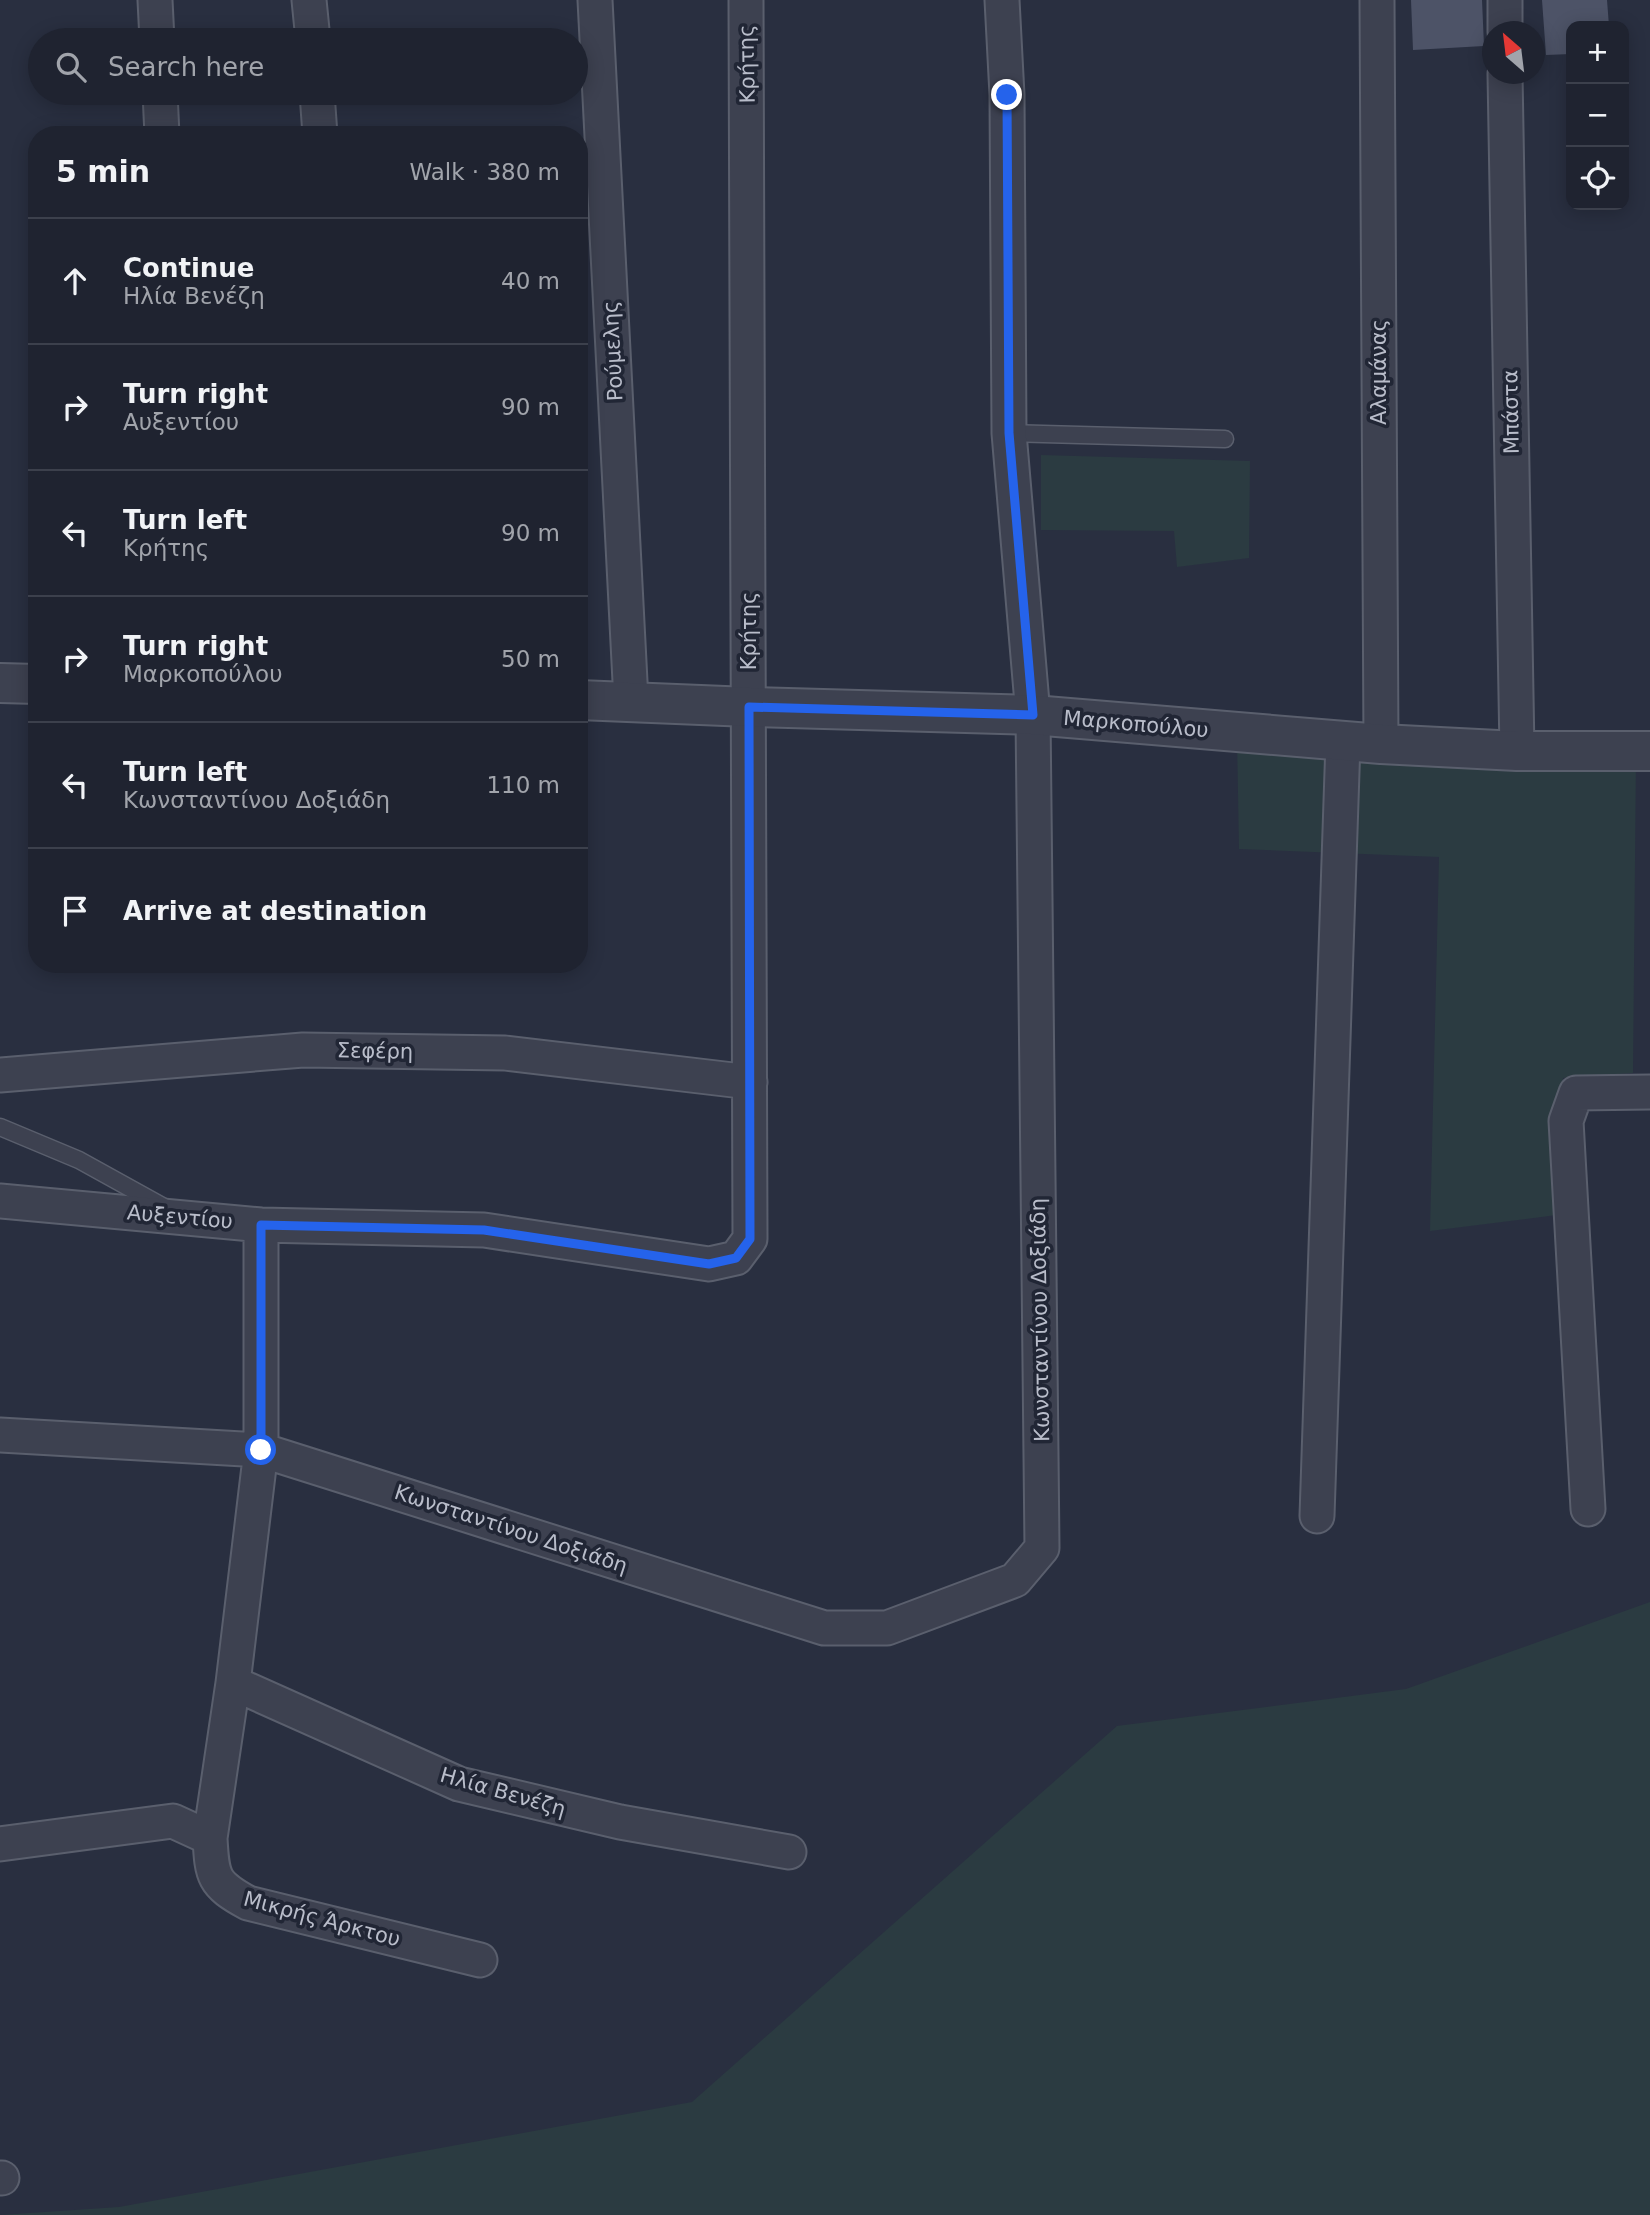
<!DOCTYPE html>
<meta charset="utf-8">
<style>
body{margin:0;font-family:"DejaVu Sans",sans-serif;background:#272b38;color:#f1f3f6}
.controls{position:absolute;right:21px;top:21px;display:grid;overflow:hidden;border-radius:14px;box-shadow:0 4px 18px #0003}
.controls button{width:63px;height:63px;display:grid;place-items:center;padding:0;border:0;border-bottom:2px solid #3c404c;background:#1f2330;color:#f1f3f6;font:35px sans-serif}
.compass{position:absolute;left:1482px;top:21px;width:63px;height:63px;border-radius:50%;background:#1f2330;box-shadow:0 4px 18px #0003;rotate:332deg}
.stop{position:absolute;width:21px;height:21px;margin:-16px;border:5px solid #2563eb;border-radius:50%;background:#fff}
.stop.end{background:#2563eb;border-color:#fff;box-shadow:0 2px 7px #0008}
.list{margin:0;padding:0;list-style:none}
h2{display:flex;justify-content:space-between;align-items:center;height:91px;margin:0;padding:0 28px;font-size:30px}
h2 small{font-size:23px;font-weight:400;color:#a1a4ab}
.list li{display:grid;grid-template-columns:46px 1fr auto;gap:21px;align-items:center;box-sizing:border-box;height:126px;padding:0 28px;border-top:2px solid #3c404c}
.list b{display:block;font-size:26px;white-space:nowrap}
.list p{margin:0;font-size:23px;white-space:nowrap;color:#a1a4ab}
.list em{font-size:23px;font-style:normal;color:#a1a4ab}
.icon{flex:none;width:38px;height:38px;fill:none;stroke:currentColor;stroke-width:2;stroke-linecap:round;stroke-linejoin:round}
.map{position:relative;flex:none;width:1650px;height:2215px;overflow:hidden}
.search{position:absolute;background:#1f2330;box-shadow:0 4px 18px #0003;left:28px;top:28px;width:560px;height:77px;display:flex;align-items:center;gap:18px;box-sizing:border-box;padding:0 24px;border-radius:38px;color:#a1a4ab;font-size:26px}
.panel{position:absolute;background:#1f2330;box-shadow:0 4px 18px #0003;left:28px;top:126px;width:560px;height:847px;border-radius:28px}
.map>svg:first-child{display:block}
.green{fill:#2b3b41}
.building{fill:#4d5367}
.lines{fill:none;stroke-linecap:round;stroke-linejoin:round}
.service-casing{stroke:#5a5f6d;stroke-width:19}
.minor-casing{stroke:#5a5f6d;stroke-width:37}
.tertiary-casing{stroke:#5a5f6d;stroke-width:42}
.service{stroke:#3d4150;stroke-width:16}
.minor{stroke:#3d4150;stroke-width:33}
.tertiary{stroke:#3d4150;stroke-width:38}
.route{stroke:#2563eb;stroke-width:9}
.labels{text-anchor:middle;stroke-width:7;stroke-linejoin:round;paint-order:stroke}
.street-label{font-size:21px;fill:#b9bdca;stroke:#212635}
</style>
<div class="map">
<svg width="1650" height="2215" viewBox="0 0 1650 2215">
<rect width="100%" height="100%" fill="#292f40"/>
<path class="green" d="M1041,455l209,6 -1,97 -72,9 -3,-36 -133,-1z
M1237,737l399,17 -3,319 -70,5 -6,137 -127,16 9,-374 -200,-8z
M1650,1602v613h-1650l119,-8 573,-105 425,-376 289,-37z"/>
<path class="building" d="M1411,0h71l2,46 -71,4z
M1542,0h65l2,26h-38v28l-25,1z"/>
<g class="lines">
<g class="service-casing">
<path id="service" d="M1009,433l216,6
M0,1127l79,33 85,47"/>
</g>
<g class="minor-casing">
<path id="minor" d="M155,0l2,40
M309,0l4,40
M595,0l36,701
M1377,0l4,744
M1505,0v32
M1505,74l12,677
M160,93l2,42
M317,93l3,42
M0,1075l303,-25 202,3 245,29
M0,1201l261,24 223,5 225,34 27,-6 14,-19 -4,-1239
M0,1435l261,15 563,178h63l128,-48 27,-32 -9,-833 -24,-282 -2,-338 -5,-95
M1588,1509l-22,-388 10,-28 74,-1
M1317,1516l26,-774
M233,1683l226,101 161,38 169,30
M210,1838l23,-155 28,-233v-225
M0,1844l173,-23 37,17c2,39 3,46 38,65l232,57
M0,2178h2"/>
</g>
<g class="tertiary-casing">
<path id="tertiary" d="M0,683l37,1
M579,700l170,7 284,8 348,29 136,7h133"/>
</g>
<use href="#service" class="service"/>
<use href="#minor" class="minor"/>
<use href="#tertiary" class="tertiary"/>
</g>
<g class="lines">
<path class="route" d="M261,1450v-225l223,5 225,34 27,-6 14,-19 -1,-532 284,8 -24,-282 -2,-338"/>
</g>
<g class="labels">
<g class="street-label">
<text transform="translate(747 64) rotate(-91)" y="7">Κρήτης</text>
<text transform="translate(613 351) rotate(-93)" y="7">Ρούμελης</text>
<text transform="translate(1379 372) rotate(-90)" y="7">Αλαμάνας</text>
<text transform="translate(1511 412) rotate(-91)" y="7">Μπάστα</text>
<text transform="translate(749 631) rotate(-90)" y="7">Κρήτης</text>
<text transform="translate(1136 724) rotate(5)" y="7">Μαρκοπούλου</text>
<text transform="translate(375 1051) rotate(1)" y="7">Σεφέρη</text>
<text transform="translate(180 1217) rotate(5)" y="7">Αυξεντίου</text>
<text transform="translate(1040 1320) rotate(-91)" y="7">Κωνσταντίνου Δοξιάδη</text>
<text transform="translate(511 1529) rotate(18)" y="7">Κωνσταντίνου Δοξιάδη</text>
<text transform="translate(503 1792) rotate(16)" y="7">Ηλία Βενέζη</text>
<text transform="translate(322 1919) rotate(15)" y="7">Μικρής Άρκτου</text>
</g>
</g>
</svg>
<div class="controls">
<button>+</button>
<button>−</button>
<button><svg class="icon" aria-label="locate" viewBox="0 0 24 24"><circle cx="12" cy="12" r="6"/><path d="M12 2v4M12 18v4M2 12h4M18 12h4"/></svg></button>
</div>
<svg class="compass" viewBox="-18 -18 36 36"><path d="M0-13l5 13h-10z" fill="#e53935"/><path d="M0 13l5-13h-10z" fill="#a1a4ab"/></svg>
<div class="stop" style="left:261px;top:1450px"></div>
<div class="stop end" style="left:1007px;top:95px"></div>
<div class="search"><svg class="icon" aria-label="search" viewBox="0 0 24 24"><circle cx="10" cy="10" r="6"/><path d="M15 15l6 6"/></svg>Search here</div>
<section class="panel">
<h2>5 min<small>Walk · 380 m</small></h2>
<ul class="list">
<li><svg class="icon" aria-label="ahead" viewBox="0 0 24 24"><path d="M12 20V5M6 11l6-6 6 6"/></svg><div><b>Continue</b><p>Ηλία Βενέζη</p></div><em>40 m</em></li>
<li><svg class="icon" aria-label="right" viewBox="0 0 24 24"><path d="M7 20v-9h11M14 6l5 5-5 5"/></svg><div><b>Turn right</b><p>Αυξεντίου</p></div><em>90 m</em></li>
<li><svg class="icon" aria-label="left" viewBox="0 0 24 24"><path d="M17 20v-9H6M10 6l-5 5 5 5"/></svg><div><b>Turn left</b><p>Κρήτης</p></div><em>90 m</em></li>
<li><svg class="icon" aria-label="right" viewBox="0 0 24 24"><path d="M7 20v-9h11M14 6l5 5-5 5"/></svg><div><b>Turn right</b><p>Μαρκοπούλου</p></div><em>50 m</em></li>
<li><svg class="icon" aria-label="left" viewBox="0 0 24 24"><path d="M17 20v-9H6M10 6l-5 5 5 5"/></svg><div><b>Turn left</b><p>Κωνσταντίνου Δοξιάδη</p></div><em>110 m</em></li>
<li><svg class="icon" aria-label="arrive" viewBox="0 0 24 24"><path d="M6 21V4h12l-3 4 3 4H6"/></svg><div><b>Arrive at destination</b></div></li>
</ul>
</section>
</div>
